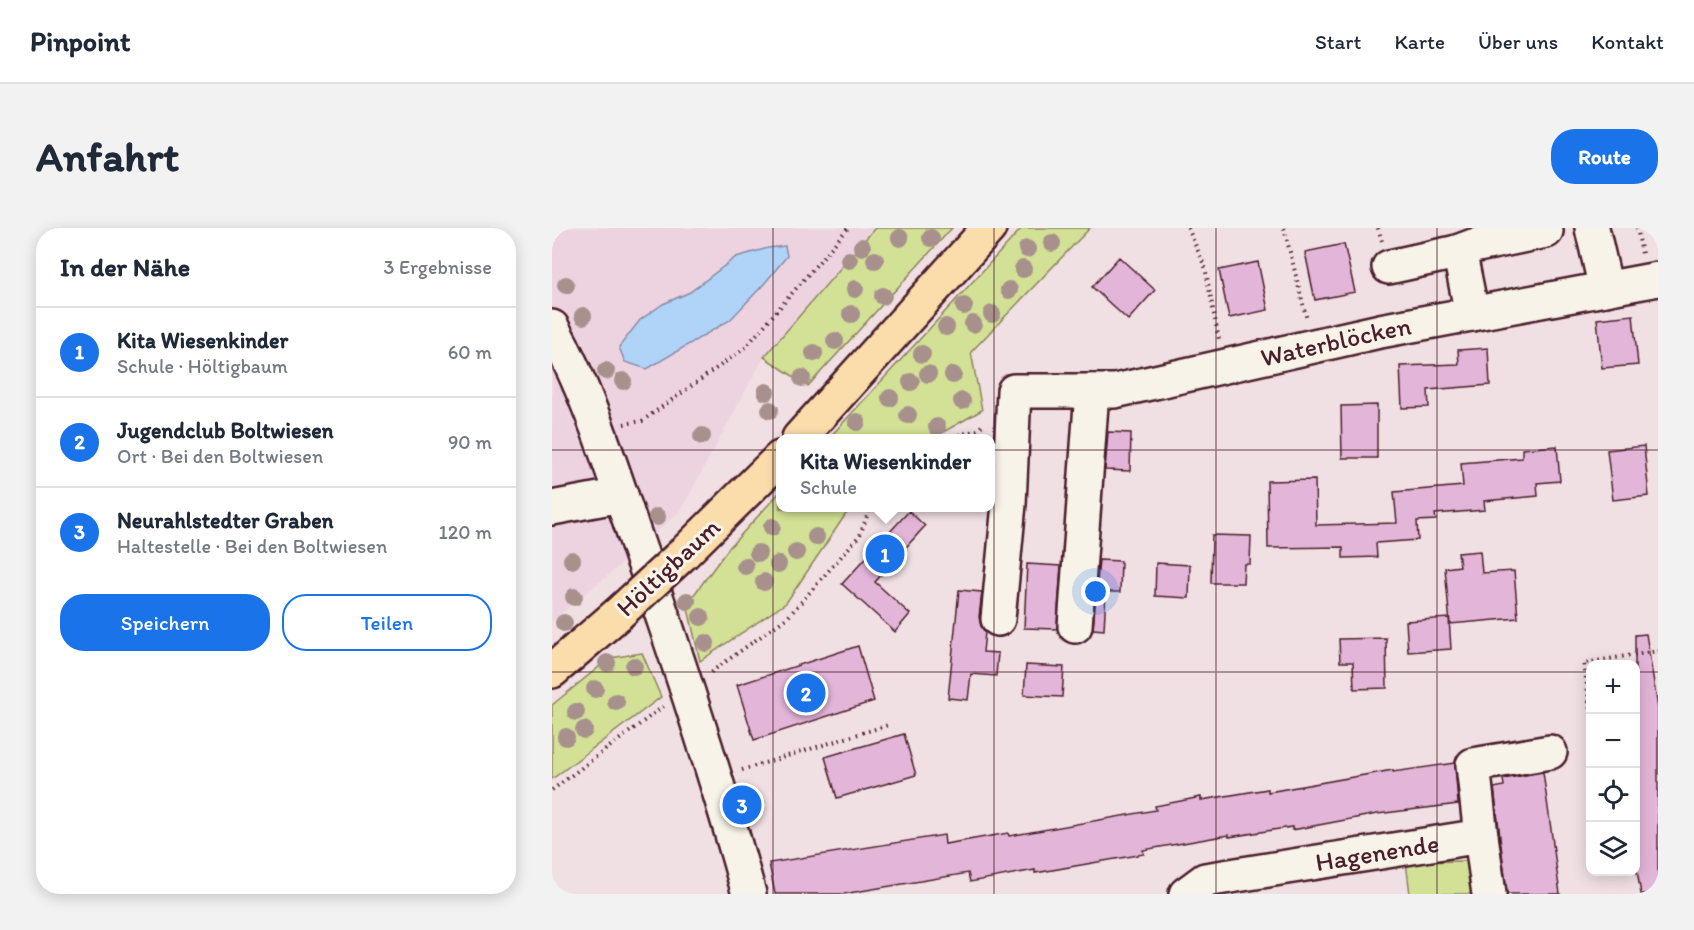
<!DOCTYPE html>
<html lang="de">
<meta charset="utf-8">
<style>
body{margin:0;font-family:Itim,sans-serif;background:#f2f2f3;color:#1f2937}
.controls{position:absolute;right:18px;bottom:18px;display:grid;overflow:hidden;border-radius:12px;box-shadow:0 3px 15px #0003}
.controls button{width:54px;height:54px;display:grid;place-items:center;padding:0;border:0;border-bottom:2px solid #e0e1e3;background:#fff;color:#1f2937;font:30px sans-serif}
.you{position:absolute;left:544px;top:364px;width:21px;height:21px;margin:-15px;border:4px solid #fff;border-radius:50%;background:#1a73e8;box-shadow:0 0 0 9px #1a73e833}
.badge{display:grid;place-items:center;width:39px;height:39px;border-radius:50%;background:#1a73e8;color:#fff;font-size:20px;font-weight:700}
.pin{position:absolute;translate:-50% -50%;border:3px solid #fff;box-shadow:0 2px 6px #0006}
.popup{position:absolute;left:224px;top:206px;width:219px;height:78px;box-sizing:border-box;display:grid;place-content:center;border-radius:12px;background:#fff;filter:drop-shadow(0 2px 4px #0005);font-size:20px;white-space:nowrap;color:#747a83}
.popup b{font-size:22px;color:#1f2937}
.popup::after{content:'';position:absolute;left:50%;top:100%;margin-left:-12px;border:12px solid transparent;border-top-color:#fff}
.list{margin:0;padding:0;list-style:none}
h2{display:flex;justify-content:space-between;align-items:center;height:78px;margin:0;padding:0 24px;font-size:26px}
h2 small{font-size:20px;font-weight:400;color:#747a83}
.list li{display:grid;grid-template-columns:39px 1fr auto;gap:18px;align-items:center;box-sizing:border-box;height:90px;padding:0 24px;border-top:2px solid #e0e1e3}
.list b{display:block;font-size:22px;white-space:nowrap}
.list p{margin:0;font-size:20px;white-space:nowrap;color:#747a83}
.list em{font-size:20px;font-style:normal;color:#747a83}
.actions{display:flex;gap:12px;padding:18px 24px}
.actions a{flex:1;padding:14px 0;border:2px solid #1a73e8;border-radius:24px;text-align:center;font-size:21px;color:#1a73e8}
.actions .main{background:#1a73e8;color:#fff}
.icon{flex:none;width:33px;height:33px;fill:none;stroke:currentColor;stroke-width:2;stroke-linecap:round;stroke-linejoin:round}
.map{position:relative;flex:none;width:1106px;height:666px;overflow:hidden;border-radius:24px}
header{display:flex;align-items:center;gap:36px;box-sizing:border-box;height:84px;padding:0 30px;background:#fff;border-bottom:2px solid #e0e1e3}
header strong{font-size:28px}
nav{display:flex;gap:33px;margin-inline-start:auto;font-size:21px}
.intro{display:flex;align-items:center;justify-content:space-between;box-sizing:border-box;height:144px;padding:0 36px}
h1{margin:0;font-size:42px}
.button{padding:15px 27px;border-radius:24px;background:#1a73e8;color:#fff;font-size:21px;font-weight:700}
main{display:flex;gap:36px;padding:0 36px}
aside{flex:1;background:#fff;border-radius:24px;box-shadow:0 3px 15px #0003}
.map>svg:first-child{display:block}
.built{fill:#edd3e0;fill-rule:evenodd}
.green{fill:#d2e195;stroke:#8e8060;stroke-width:1.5}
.water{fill:#b0d3f8;stroke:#878ba6;stroke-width:1.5}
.building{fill:#e3b5d8;stroke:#4a1f2b;stroke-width:1.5}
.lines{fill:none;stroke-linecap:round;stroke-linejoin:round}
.minor-casing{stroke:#4a1f2b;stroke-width:38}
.major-casing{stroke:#4a1f2b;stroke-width:38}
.path{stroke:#4a1f2b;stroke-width:4;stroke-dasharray:1.5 4.5;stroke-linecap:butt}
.minor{stroke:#f7f3e8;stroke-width:33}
.major{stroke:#faddab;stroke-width:33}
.major-bridge-casing{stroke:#4a1f2b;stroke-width:38;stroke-linecap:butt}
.major-bridge{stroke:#faddab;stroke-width:33}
.tree{fill:#a8918d}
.grid{fill:none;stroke:#4a1f2b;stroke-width:1.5;stroke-opacity:0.55}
.labels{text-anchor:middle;stroke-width:6;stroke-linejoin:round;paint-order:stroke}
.street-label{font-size:26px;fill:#4a1f2b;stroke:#f7f3e8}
</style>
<header>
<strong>Pinpoint</strong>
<nav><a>Start</a><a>Karte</a><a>Über uns</a><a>Kontakt</a></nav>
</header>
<div class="intro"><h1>Anfahrt</h1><a class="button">Route</a></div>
<main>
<aside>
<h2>In der Nähe<small>3 Ergebnisse</small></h2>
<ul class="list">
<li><span class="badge">1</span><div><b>Kita Wiesenkinder</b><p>Schule · Höltigbaum</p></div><em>60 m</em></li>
<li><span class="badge">2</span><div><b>Jugendclub Boltwiesen</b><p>Ort · Bei den Boltwiesen</p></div><em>90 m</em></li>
<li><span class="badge">3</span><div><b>Neurahlstedter Graben</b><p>Haltestelle · Bei den Boltwiesen</p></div><em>120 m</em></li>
</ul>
<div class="actions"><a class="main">Speichern</a><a>Teilen</a></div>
</aside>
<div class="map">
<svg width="1106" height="666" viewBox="0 0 1106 666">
<rect width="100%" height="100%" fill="#f1e0e3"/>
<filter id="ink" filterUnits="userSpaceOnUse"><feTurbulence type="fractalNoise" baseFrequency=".0167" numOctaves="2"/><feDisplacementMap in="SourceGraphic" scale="12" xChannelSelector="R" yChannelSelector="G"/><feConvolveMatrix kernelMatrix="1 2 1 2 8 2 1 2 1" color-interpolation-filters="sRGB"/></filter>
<g filter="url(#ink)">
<path class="built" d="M0,0h322l-110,129 -83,153 -69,62 -60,49zM233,18l2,10 -23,28 -59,49 -58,36 16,-65 27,-12 46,-35z"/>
<path class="green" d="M323,0h77l-144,158 -44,-29z
M470,0h68l-119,124 11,58 -49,28h-104z
M228,264v16h70l-64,95 -86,58 -13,-57 41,-55z
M90,425l19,44 -109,82v-74l58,-47z
M915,633l6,33h-63l-4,-32z"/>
<path class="water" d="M233,18l2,10 -23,28 -34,36 -83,49 -22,-7 -6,-15 21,-27 23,-16 27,-12 46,-35 32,-9z"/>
<path class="building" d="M792,16l11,48 -40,8 -10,-48z
M567,29l36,33 -27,30 -36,-33z
M706,34l10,48 -39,8 -10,-48z
M1081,87l5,50 -36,3 -5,-49z
M936,120l2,37 -62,5 1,17 -27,1 -2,-42 59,-2 -1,-14z
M825,177v53h-35l-1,-52z
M556,204l23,1 -1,38 -25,-1z
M1005,218l3,35 -23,2 1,13 -54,5 1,9 -50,4 1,6 -19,1 1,19 -42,3 1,14 -34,1v-11l-75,1 -1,-67 48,-1 1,45 81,-2 -3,-31 69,-6 -2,-23 61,-5v-9z
M1092,218l5,50 -36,4 -6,-50z
M357,283l16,15 -50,56 35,32 -15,18 -53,-48z
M660,307l39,1 -1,28h-6l-1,19h-32z
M928,323l2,22 32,-2 4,47 -68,6 -5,-56 15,-2 -2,-13z
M547,332l22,1 -1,31h-14l-2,38 -11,-1z
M604,335l34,2 -1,33 -34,-2z
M475,336l34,2 -4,63 -33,-1z
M407,362l23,2 -3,25 2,9 4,6 -2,20 15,1 -2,23 -25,-2 -3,26 -20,-2z
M897,390l2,31 -43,3 -2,-31z
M1094,406l12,74v186h-17l-6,-34v-225z
M834,410l1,50 -33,1 -1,-27h-13l-1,-23z
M306,418l16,55 -120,39 -17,-55z
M474,437l38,2 -2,30 -38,-2z
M352,506l12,41 -79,23 -12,-41z
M903,535l3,41 -81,10 -85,16v-3l-63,10v-2l-86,15 1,4 -109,19v-3l-65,12 -2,-9 -125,21h-68l-6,-31 175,-28 1,9 63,-11 1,3 147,-26 -1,-4 46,-9v3l67,-11v3l125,-22v2z
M991,544l17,122h-53l-13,-106 10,-2 -1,-7z"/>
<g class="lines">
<g class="minor-casing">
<g id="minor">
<path d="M1040,0l14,61"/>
<path d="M905,24l16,-6 73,-15"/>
<path d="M837,39l68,-15 3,3 12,59"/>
<path d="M0,99c37,67 59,140 84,212 41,117 80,235 113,355"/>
<path d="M0,280l69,-13"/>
<path id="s1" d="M446,391l11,-115 5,-113h101l265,-60 278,-52"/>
<path d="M523,398l17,-235"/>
<path d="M929,608l-8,-71 77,-13"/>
<path id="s2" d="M634,666l19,-14 276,-44 8,58"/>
</g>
</g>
<g class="major-casing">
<path id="major" d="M247,210l190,-210
M132,325l96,-95
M0,443l66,-57"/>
</g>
<path class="path" d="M636,0l17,39 14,73
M732,0l23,92
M826,0l4,13
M1085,0l5,26
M72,196l18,-3 103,-73 103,-120
M395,210l31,-8 6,-7
M159,444l77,-55 72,-82 10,-27
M1038,480l-6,-45 74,-12
M190,542l146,-45
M0,562l112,-84"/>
<use href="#minor" class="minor"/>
<use href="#major" class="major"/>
<g class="major-bridge-casing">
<path id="major-bridge" d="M66,386l66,-61"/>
</g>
<use href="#major-bridge" class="major-bridge"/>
</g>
<g class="tree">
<circle cx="348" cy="10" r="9"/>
<circle cx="379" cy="10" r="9"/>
<circle cx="500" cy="15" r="9"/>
<circle cx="310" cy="19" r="9"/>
<circle cx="475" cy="21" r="9"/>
<circle cx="297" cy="32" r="9"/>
<circle cx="323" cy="32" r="9"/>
<circle cx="471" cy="41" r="9"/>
<circle cx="14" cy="57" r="9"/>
<circle cx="303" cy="61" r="9"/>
<circle cx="457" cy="62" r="9"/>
<circle cx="331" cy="68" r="9"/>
<circle cx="412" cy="78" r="9"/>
<circle cx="299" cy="86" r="9"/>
<circle cx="440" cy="86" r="9"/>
<circle cx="31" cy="88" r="9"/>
<circle cx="421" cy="96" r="9"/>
<circle cx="394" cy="99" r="9"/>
<circle cx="283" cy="113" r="9"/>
<circle cx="262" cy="125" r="9"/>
<circle cx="370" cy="126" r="9"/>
<circle cx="54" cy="143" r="9"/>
<circle cx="376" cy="146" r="9"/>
<circle cx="401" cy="147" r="9"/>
<circle cx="250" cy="150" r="9"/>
<circle cx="71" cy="153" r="9"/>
<circle cx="359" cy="154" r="9"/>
<circle cx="214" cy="164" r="9"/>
<circle cx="338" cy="170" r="9"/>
<circle cx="410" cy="173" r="9"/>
<circle cx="218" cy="182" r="9"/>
<circle cx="356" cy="187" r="9"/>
<circle cx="305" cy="194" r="9"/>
<circle cx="385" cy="199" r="9"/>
<circle cx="150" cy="208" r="9"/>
<circle cx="105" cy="289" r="9"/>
<circle cx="220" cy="299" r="9"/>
<circle cx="264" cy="309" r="9"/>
<circle cx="244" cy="324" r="9"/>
<circle cx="206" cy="325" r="9"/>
<circle cx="20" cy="332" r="9"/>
<circle cx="226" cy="336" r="9"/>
<circle cx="193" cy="338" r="9"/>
<circle cx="212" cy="354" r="9"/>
<circle cx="22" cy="369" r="9"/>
<circle cx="135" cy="373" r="9"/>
<circle cx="149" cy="389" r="9"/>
<circle cx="12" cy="395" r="9"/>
<circle cx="154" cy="415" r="9"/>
<circle cx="55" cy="435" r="9"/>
<circle cx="82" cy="438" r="9"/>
<circle cx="43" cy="461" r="9"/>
<circle cx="64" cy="474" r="9"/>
<circle cx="24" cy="484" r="9"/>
<circle cx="32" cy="502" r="9"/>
<circle cx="14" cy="509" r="9"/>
</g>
</g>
<path class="grid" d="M221,0v666M442,0v666M664,0v666M885,0v666M0,222h1106M0,444h1038M1084,444h22"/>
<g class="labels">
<g class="street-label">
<text dy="9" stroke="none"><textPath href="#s1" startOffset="556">Waterblöcken</textPath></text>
<text transform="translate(116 339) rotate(-43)" y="9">Höltigbaum</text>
<text dy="9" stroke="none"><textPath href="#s2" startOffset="198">Hagenende</textPath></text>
</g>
</g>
</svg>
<div class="controls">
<button>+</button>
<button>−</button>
<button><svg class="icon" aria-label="locate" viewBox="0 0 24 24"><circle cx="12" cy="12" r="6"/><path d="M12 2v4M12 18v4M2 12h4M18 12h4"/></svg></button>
<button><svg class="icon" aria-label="layers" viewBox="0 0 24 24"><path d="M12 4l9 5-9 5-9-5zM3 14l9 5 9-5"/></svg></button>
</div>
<div class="you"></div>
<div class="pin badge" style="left:333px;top:326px">1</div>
<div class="popup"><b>Kita Wiesenkinder</b>Schule</div>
<div class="pin badge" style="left:254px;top:465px">2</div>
<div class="pin badge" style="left:190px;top:577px">3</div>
</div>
</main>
